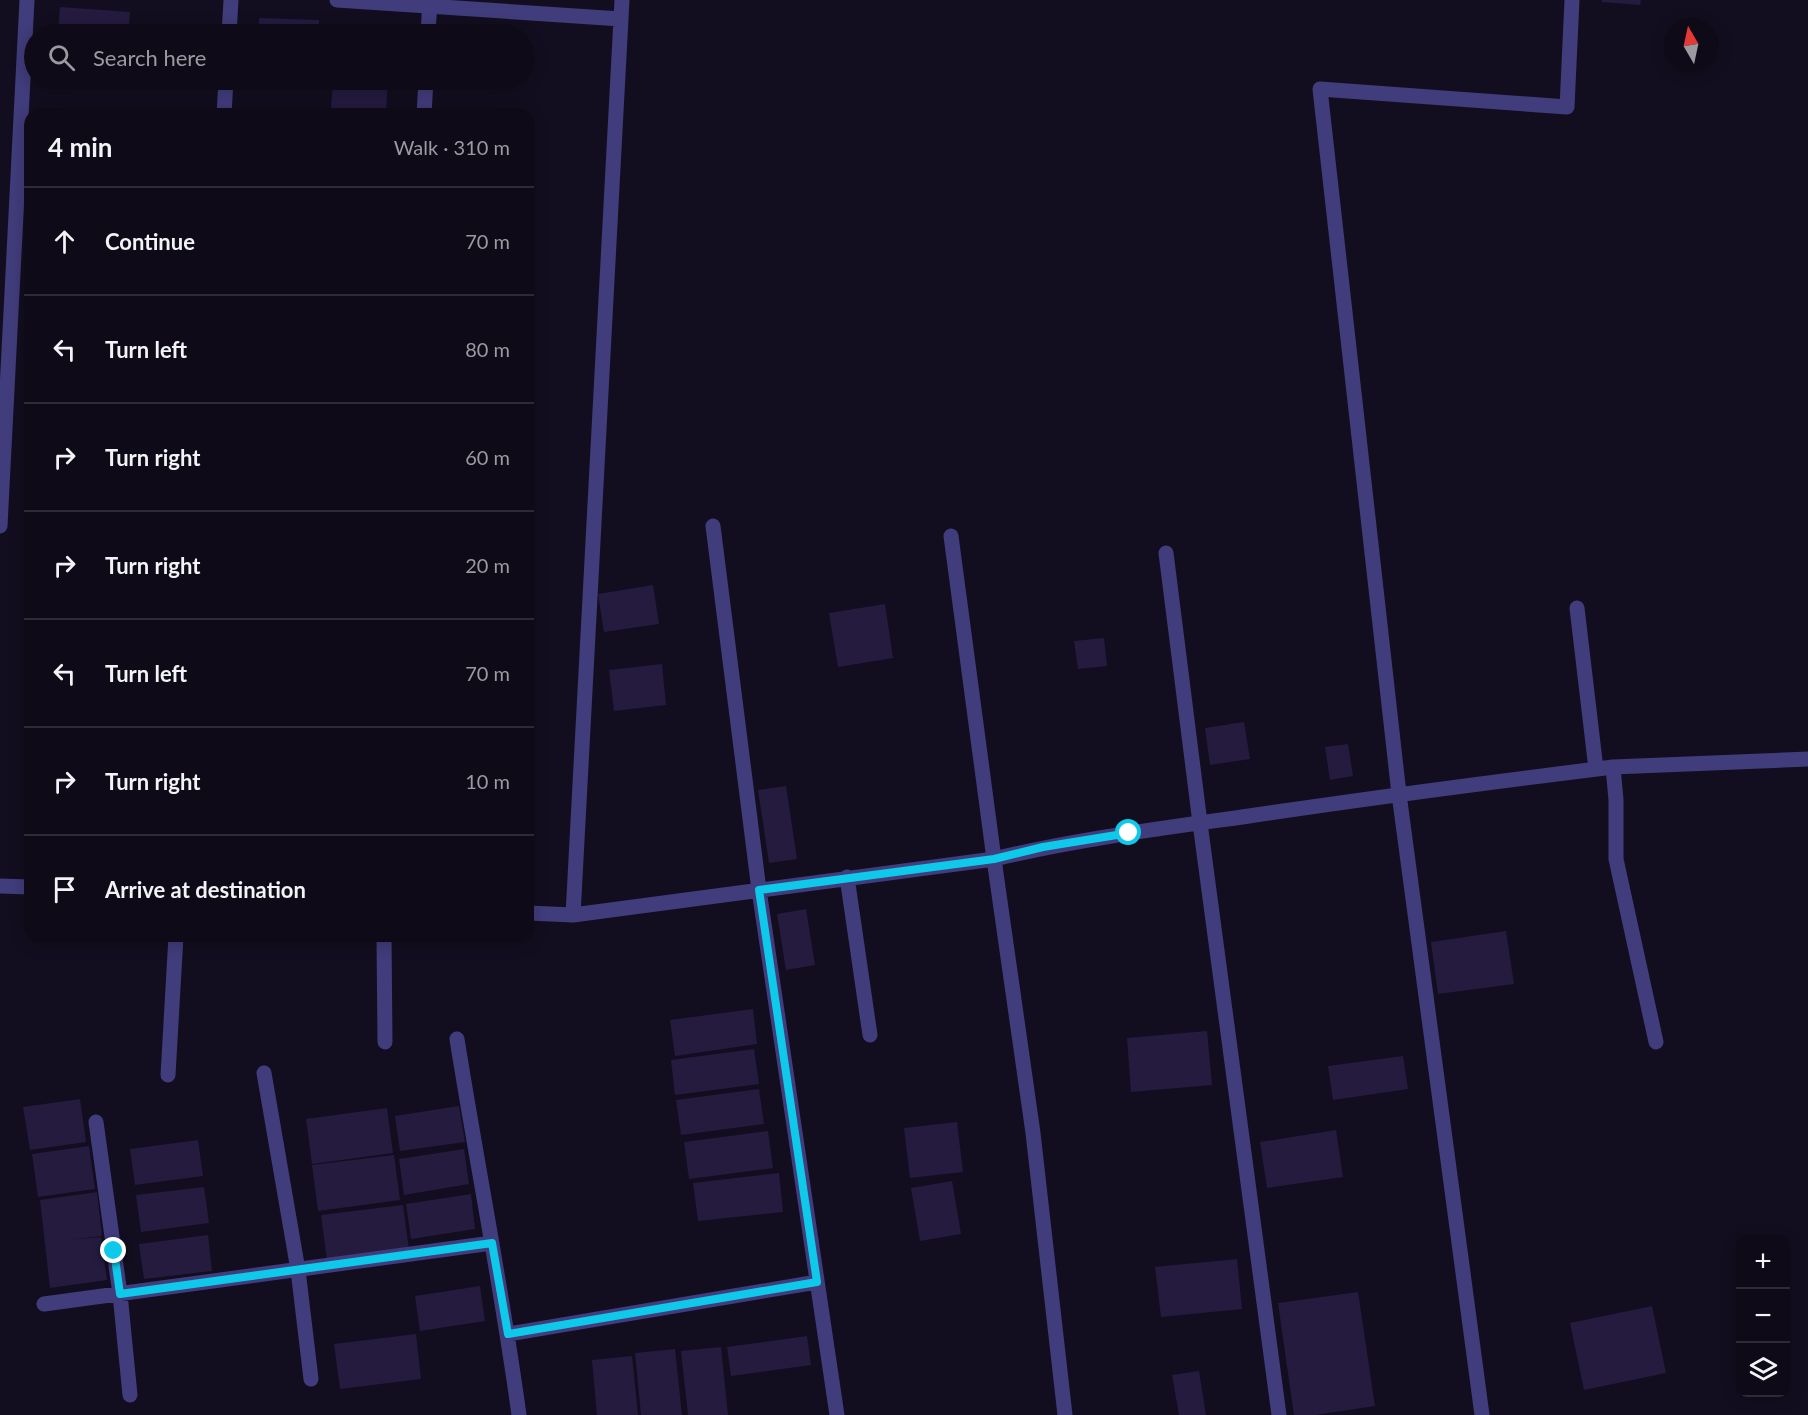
<!DOCTYPE html>
<meta charset="utf-8">
<style>
body{margin:0;font-family:Lato,sans-serif;background:#1c1824;color:#f1f3f6}
.controls{position:absolute;right:18px;bottom:18px;display:grid;overflow:hidden;border-radius:12px;box-shadow:0 3px 15px #0003}
.controls button{width:54px;height:54px;display:grid;place-items:center;padding:0;border:0;border-bottom:2px solid #2e2b36;background:#0e0a17;color:#f1f3f6;font:30px sans-serif}
.compass{position:absolute;left:1664px;top:18px;width:54px;height:54px;border-radius:50%;background:#0e0a17;box-shadow:0 3px 15px #0003;rotate:351deg}
.stop{position:absolute;width:18px;height:18px;margin:-14px;border:4px solid #0ec9e9;border-radius:50%;background:#fff}
.stop.end{background:#0ec9e9;border-color:#fff;box-shadow:0 2px 6px #0008}
.list{margin:0;padding:0;list-style:none}
h2{display:flex;justify-content:space-between;align-items:center;height:78px;margin:0;padding:0 24px;font-size:26px}
h2 small{font-size:20px;font-weight:400;color:#9b9aa1}
.list li{display:grid;grid-template-columns:39px 1fr auto;gap:18px;align-items:center;box-sizing:border-box;height:108px;padding:0 24px;border-top:2px solid #2e2b36}
.list b{display:block;font-size:22px;white-space:nowrap}
.list em{font-size:20px;font-style:normal;color:#9b9aa1}
.icon{flex:none;width:33px;height:33px;fill:none;stroke:currentColor;stroke-width:2;stroke-linecap:round;stroke-linejoin:round}
.map{position:relative;flex:none;width:1808px;height:1415px;overflow:hidden}
.search{position:absolute;background:#0e0a17;box-shadow:0 3px 15px #0003;left:24px;top:24px;width:510px;height:66px;display:flex;align-items:center;gap:15px;box-sizing:border-box;padding:0 21px;border-radius:33px;color:#9b9aa1;font-size:22px}
.panel{position:absolute;background:#0e0a17;box-shadow:0 3px 15px #0003;left:24px;top:108px;width:510px;height:834px;border-radius:18px}
.map>svg:first-child{display:block}
.building{fill:#241b3f}
.lines{fill:none;stroke-linecap:round;stroke-linejoin:round}
.minor{stroke:#413c7b;stroke-width:15}
.route{stroke:#0ec9e9;stroke-width:8}
</style>
<div class="map">
<svg width="1808" height="1415" viewBox="0 0 1808 1415">
<rect width="100%" height="100%" fill="#120e1f"/>
<path class="building" d="M1602,0h39l-1,5 -38,-3z
M60,7l70,5 -2,22h-70z
M259,18l60,2v14h-60z
M332,26l66,4v4h-67z
M333,80h55l-2,32 -55,-3z
M653,585l6,39 -55,8 -6,-38z
M885,604l8,54 -55,9 -9,-54z
M1104,638l3,28 -29,3 -4,-28z
M662,664l4,41 -52,6 -5,-41z
M1244,722l6,37 -40,6 -5,-37z
M1348,744l5,32 -23,4 -5,-33z
M786,786l11,73 -28,4 -11,-73z
M806,909l9,56 -29,5 -9,-56z
M1506,931l8,53 -76,10 -7,-52z
M753,1009l4,35 -82,12 -5,-36z
M1207,1031l5,54 -81,7 -4,-54z
M754,1049l5,35 -84,11 -4,-35z
M1403,1056l5,33 -75,11 -5,-34z
M759,1089l5,35 -83,11 -5,-35z
M80,1099l6,43 -56,8 -7,-43z
M459,1106l6,36 -65,9 -5,-35z
M387,1108l6,45 -81,11 -6,-45z
M957,1122l6,50 -53,6 -6,-50z
M1336,1130l7,47 -76,11 -7,-46z
M768,1131l5,37 -84,11 -5,-37z
M198,1140l5,36 -68,9 -5,-36z
M89,1146l6,43 -57,8 -6,-43z
M464,1149l5,35 -65,11 -5,-36z
M394,1155l6,45 -82,11 -6,-46z
M779,1173l4,39 -85,9 -5,-38z
M952,1181l9,53 -41,7 -9,-53z
M204,1187l5,36 -68,9 -5,-37z
M97,1192l5,44 -35,4 34,-3 6,43 -57,8 -10,-88z
M471,1194l4,35 -64,10 -5,-35z
M403,1205l6,45 -82,10 -6,-45z
M208,1235l4,36 -68,8 -5,-35z
M1237,1259l5,50 -81,8 -6,-50z
M480,1286l5,35 -65,10 -5,-35z
M1358,1292l17,114 -60,9h-21l-16,-112z
M1652,1306l14,67 -82,17 -14,-67z
M416,1334l5,45 -81,10 -6,-45z
M807,1336l4,29 -80,11 -4,-29z
M721,1347l7,68h-40l-7,-64z
M675,1349l7,66h-41l-6,-62z
M632,1356l6,59h-41l-5,-55z
M1199,1371l7,44h-27l-7,-40z"/>
<g class="lines">
<path class="minor" d="M337,0l284,19
M229,34l2,-34
M428,34l2,-34
M224,114l2,-34
M424,114l2,-34
M0,526l27,-526
M713,526l46,364 78,525
M951,536l43,323c84,-20 170,-31 255,-43 121,-18 243,-34 364,-49l3,33v59l40,183
M1166,553l34,270 79,592
M1577,608l19,161
M1613,767l195,-8
M847,877l23,158
M0,886l30,1
M528,913l45,2 49,-915
M573,915l421,-56 39,274 32,282
M384,936l1,106
M457,1039c20,126 45,250 62,376
M264,1073l34,197 13,109
M168,1075l8,-139
M96,1122l24,172 10,101
M44,1304l448,-61
M508,1334l309,-52
M1482,1415l-83,-621 -79,-705 247,18 5,-107"/>
</g>
<g class="lines">
<path class="route" d="M114,1251l6,43 372,-51 16,91 309,-52 -58,-392 235,-31 49,-12 86,-14"/>
</g>
</svg>
<div class="controls">
<button>+</button>
<button>−</button>
<button><svg class="icon" aria-label="layers" viewBox="0 0 24 24"><path d="M12 4l9 5-9 5-9-5zM3 14l9 5 9-5"/></svg></button>
</div>
<svg class="compass" viewBox="-18 -18 36 36"><path d="M0-13l5 13h-10z" fill="#e53935"/><path d="M0 13l5-13h-10z" fill="#9b9aa1"/></svg>
<div class="stop" style="left:1129px;top:833px"></div>
<div class="stop end" style="left:114px;top:1251px"></div>
<div class="search"><svg class="icon" aria-label="search" viewBox="0 0 24 24"><circle cx="10" cy="10" r="6"/><path d="M15 15l6 6"/></svg>Search here</div>
<section class="panel">
<h2>4 min<small>Walk · 310 m</small></h2>
<ul class="list">
<li><svg class="icon" aria-label="ahead" viewBox="0 0 24 24"><path d="M12 20V5M6 11l6-6 6 6"/></svg><div><b>Continue</b></div><em>70 m</em></li>
<li><svg class="icon" aria-label="left" viewBox="0 0 24 24"><path d="M17 20v-9H6M10 6l-5 5 5 5"/></svg><div><b>Turn left</b></div><em>80 m</em></li>
<li><svg class="icon" aria-label="right" viewBox="0 0 24 24"><path d="M7 20v-9h11M14 6l5 5-5 5"/></svg><div><b>Turn right</b></div><em>60 m</em></li>
<li><svg class="icon" aria-label="right" viewBox="0 0 24 24"><path d="M7 20v-9h11M14 6l5 5-5 5"/></svg><div><b>Turn right</b></div><em>20 m</em></li>
<li><svg class="icon" aria-label="left" viewBox="0 0 24 24"><path d="M17 20v-9H6M10 6l-5 5 5 5"/></svg><div><b>Turn left</b></div><em>70 m</em></li>
<li><svg class="icon" aria-label="right" viewBox="0 0 24 24"><path d="M7 20v-9h11M14 6l5 5-5 5"/></svg><div><b>Turn right</b></div><em>10 m</em></li>
<li><svg class="icon" aria-label="arrive" viewBox="0 0 24 24"><path d="M6 21V4h12l-3 4 3 4H6"/></svg><div><b>Arrive at destination</b></div></li>
</ul>
</section>
</div>
